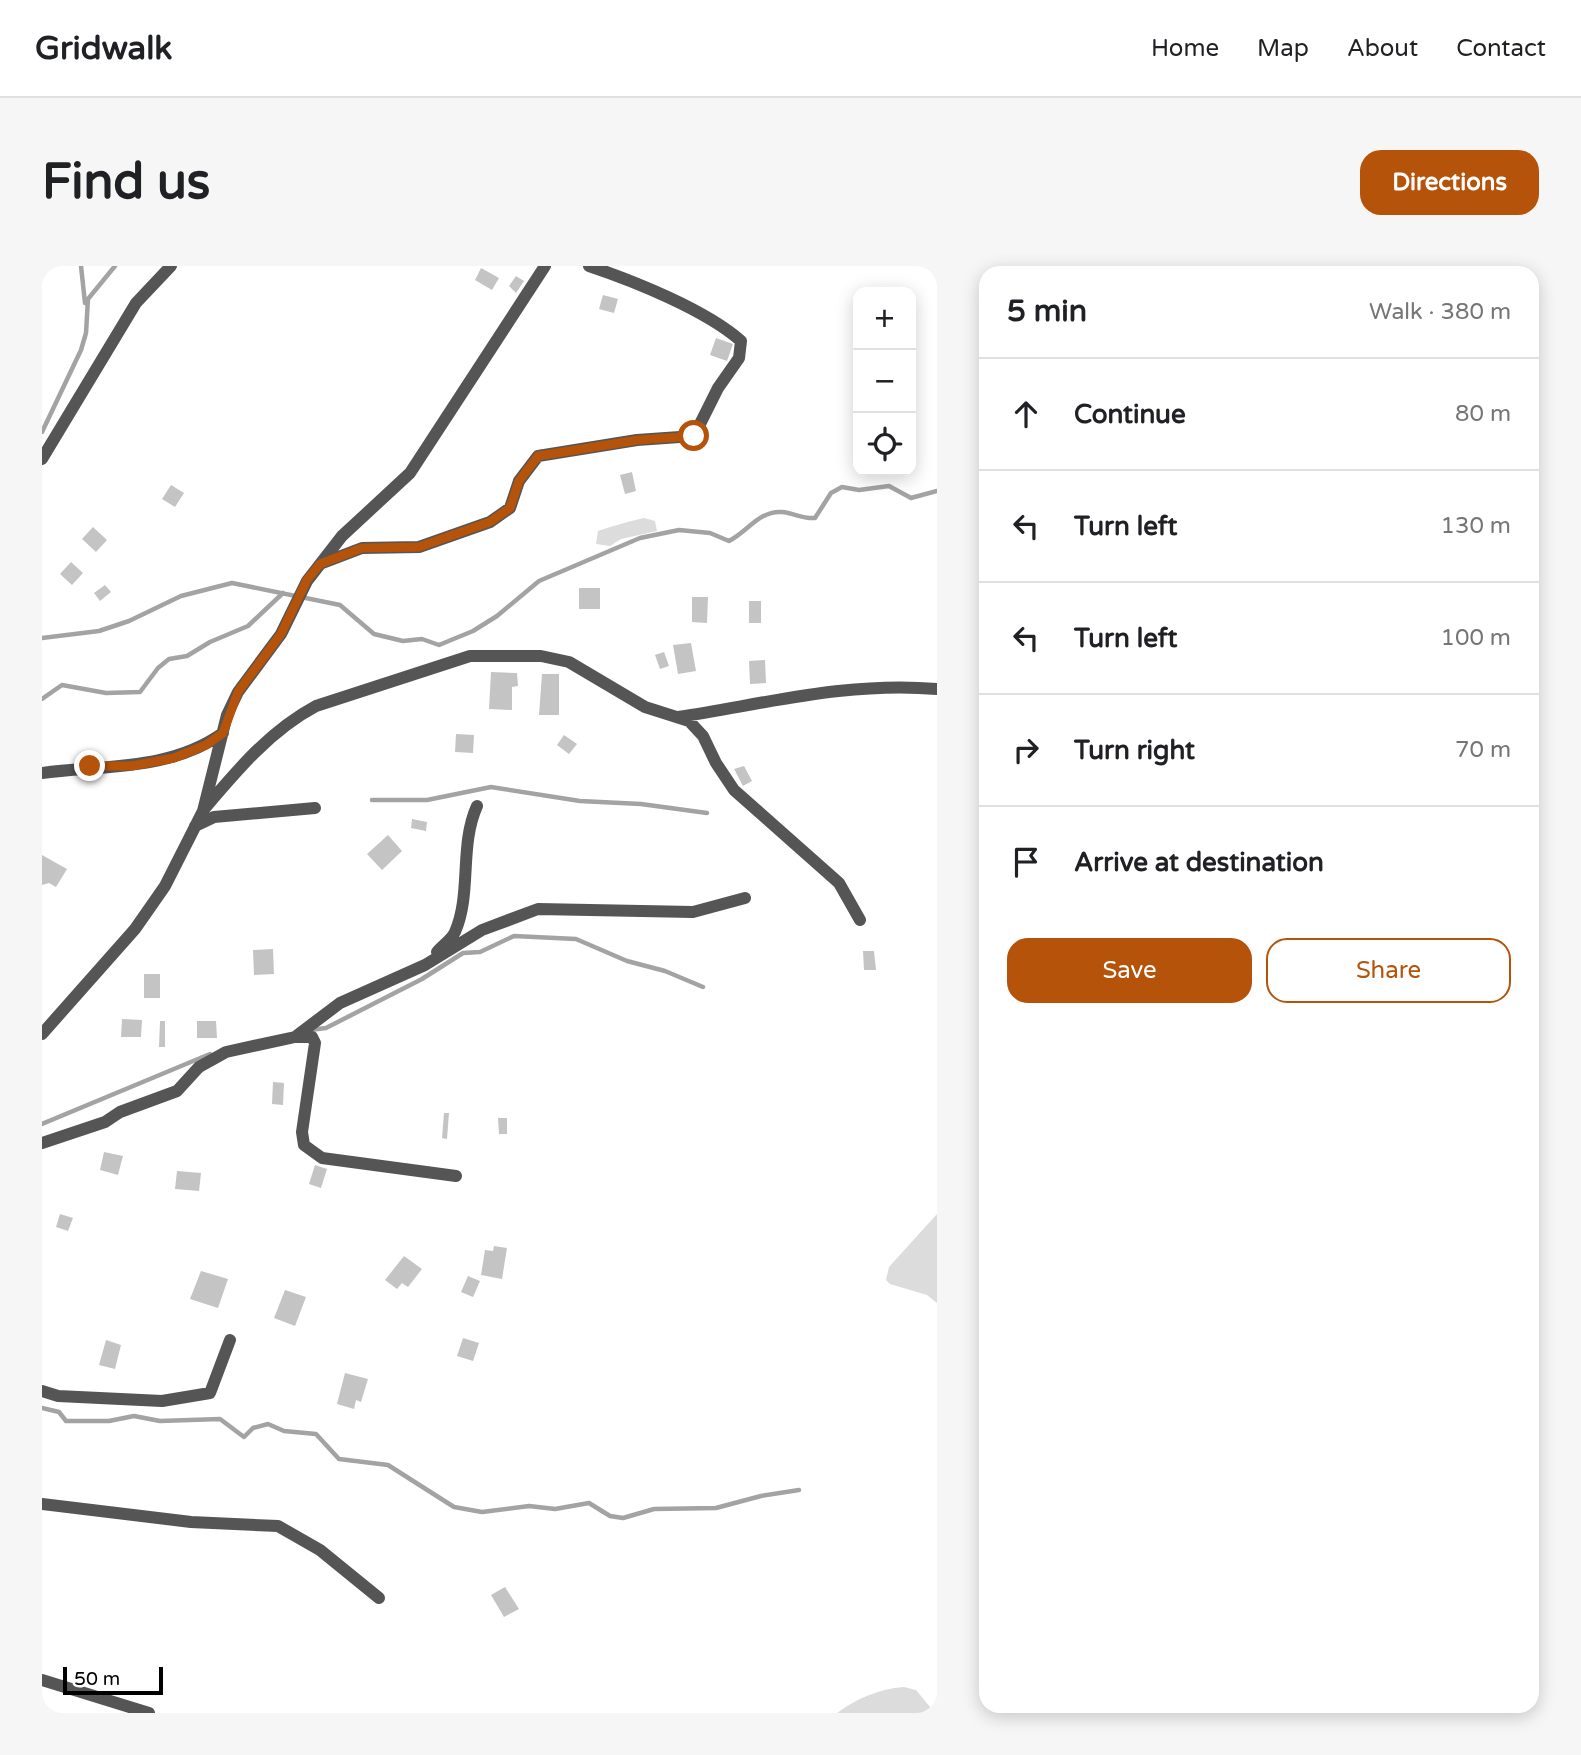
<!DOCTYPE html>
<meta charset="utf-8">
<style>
body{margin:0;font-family:"Varela Round",sans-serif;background:#f6f6f6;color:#202124}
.controls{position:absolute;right:21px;top:21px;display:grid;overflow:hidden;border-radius:14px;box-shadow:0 4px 18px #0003}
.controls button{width:63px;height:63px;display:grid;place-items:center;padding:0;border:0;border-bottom:2px solid #e0e0e0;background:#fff;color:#202124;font:35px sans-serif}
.scale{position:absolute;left:21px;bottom:18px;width:100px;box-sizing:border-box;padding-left:7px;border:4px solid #000;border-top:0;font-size:19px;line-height:24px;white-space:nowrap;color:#000;-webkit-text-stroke:5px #fff;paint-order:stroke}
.stop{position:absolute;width:21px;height:21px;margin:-16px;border:5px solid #b45309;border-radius:50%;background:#fff}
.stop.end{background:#b45309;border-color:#fff;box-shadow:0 2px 7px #0008}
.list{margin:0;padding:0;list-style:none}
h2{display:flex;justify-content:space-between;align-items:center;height:91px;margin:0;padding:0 28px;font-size:30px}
h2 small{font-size:23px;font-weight:400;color:#757577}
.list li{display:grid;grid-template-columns:46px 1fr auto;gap:21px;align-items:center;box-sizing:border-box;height:112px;padding:0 28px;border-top:2px solid #e0e0e0}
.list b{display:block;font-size:26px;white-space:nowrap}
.list em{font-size:23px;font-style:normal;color:#757577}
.actions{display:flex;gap:14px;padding:21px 28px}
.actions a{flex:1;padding:16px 0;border:2px solid #b45309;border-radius:21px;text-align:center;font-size:24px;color:#b45309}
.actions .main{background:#b45309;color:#fff}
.icon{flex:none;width:38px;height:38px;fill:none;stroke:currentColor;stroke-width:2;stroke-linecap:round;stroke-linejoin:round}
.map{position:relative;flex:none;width:895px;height:1447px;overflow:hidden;border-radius:21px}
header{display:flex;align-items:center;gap:42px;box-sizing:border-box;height:98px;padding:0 35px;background:#fff;border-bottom:2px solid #e0e0e0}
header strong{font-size:33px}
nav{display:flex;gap:38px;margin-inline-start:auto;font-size:24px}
.intro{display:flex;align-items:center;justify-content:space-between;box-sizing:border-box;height:168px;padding:0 42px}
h1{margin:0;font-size:49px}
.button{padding:18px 32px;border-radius:21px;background:#b45309;color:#fff;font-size:24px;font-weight:700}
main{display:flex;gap:42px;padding:0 42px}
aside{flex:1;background:#fff;border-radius:21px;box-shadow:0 4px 18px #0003}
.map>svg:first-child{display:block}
.green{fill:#dcdcdc}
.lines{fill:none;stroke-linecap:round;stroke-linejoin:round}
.stream{stroke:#a3a3a3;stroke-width:4.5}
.building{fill:#c4c4c4}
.street{stroke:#555;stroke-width:12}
.route{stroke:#b45309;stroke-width:9}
</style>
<header>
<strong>Gridwalk</strong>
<nav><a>Home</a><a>Map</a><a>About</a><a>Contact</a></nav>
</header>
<div class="intro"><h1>Find us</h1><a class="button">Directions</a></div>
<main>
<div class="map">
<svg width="895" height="1447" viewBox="0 0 895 1447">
<rect width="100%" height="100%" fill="#fff"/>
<path class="green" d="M602,252l11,3 2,10 -36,8 -11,7 -14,-2 2,-13c5,-2 39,-12 46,-13z
M895,948v89l-10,-8 -37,-11 -4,-4 3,-13z
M862,1421l12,3 19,23h-98c20,-15 42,-24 67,-26z"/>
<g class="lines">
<path class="stream" d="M39,0l4,37
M0,166l39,-82 5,-17 2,-34 27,-33
M0,372l57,-7 30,-10 52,-25 51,-13 108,22 34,29 29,7 19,-2 17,6 34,-14 24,-15 42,-35 101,-43 39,-8 31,3 19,8c18,-9 31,-31 53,-29 12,1 20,7 33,6l16,-25 11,-6 17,3 30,-4 22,12 26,-7
M0,433l20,-14 44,8 34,-1 18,-24 11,-9 18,-3 23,-14 38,-16 35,-33
M330,534h55l64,-13 89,14 61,3 66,9
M268,764l16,-2 96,-49 41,-26 17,-1 34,-16 62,3 51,22 38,10 38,16
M0,858l168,-70
M0,1142l17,4 7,9h43l25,-5 26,5 60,-2 24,18 9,-9 15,-4 16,7 32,3 23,25 49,6 66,42 28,5 47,-6 26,3 34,-6 21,13 13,2 31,-9 62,-1 45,-12 38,-6"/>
</g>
<path class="building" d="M439,2l18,10 -7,12 -17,-10z
M474,10l8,5 -8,12 -7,-7z
M561,29l15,4 -4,14 -15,-4z
M674,72l17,6 -6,17 -17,-6z
M590,206l4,19 -11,3 -5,-19z
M129,219l13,8 -9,14 -13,-8z
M51,261l14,13 -11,12 -14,-13z
M29,296l12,11 -11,12 -12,-11z
M63,319l6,7 -11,9 -6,-8z
M537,322h21v21h-21z
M650,331h16l-1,26 -15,-1z
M707,335h12v22h-12z
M649,377l5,28 -18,3 -5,-29z
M622,386l5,14 -9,3 -5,-14z
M723,394l1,23 -16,1 -1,-23z
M449,406l26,1 1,13 -6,1v23l-23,-1z
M500,408h17v41h-20z
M414,468l18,1 -1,18 -18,-1z
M522,469l13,9 -8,10 -12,-9z
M702,500l8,15 -9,5 -9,-17z
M370,553l15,3 -1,9 -15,-3z
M346,569l14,16 -20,19 -15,-16z
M0,589l25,14 -11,18 -7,-4 -7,2z
M231,683l1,25 -20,1 -1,-25z
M821,685h11l2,19h-12z
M102,708h16v24h-16z
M80,753l20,1 -1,17h-20z
M118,755h5v26h-6z
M155,755h19l1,17h-20z
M231,816l11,1 -1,22 -11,-1z
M402,847h5l-2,26 -5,-1z
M456,852h9v16h-8z
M62,886l19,4 -5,19 -18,-5z
M273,899l12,4 -6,19 -12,-4z
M135,905l24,2 -2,18 -24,-2z
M18,948l13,4 -5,13 -12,-4z
M452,980l13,2 -5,31 -21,-4 4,-25 8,1z
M362,990l18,13 -14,18 -6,-4 -5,6 -12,-9z
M159,1005l27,8 -10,29 -28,-9z
M426,1010l12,5 -7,16 -12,-5z
M243,1024l21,7 -11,29 -21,-8z
M421,1072l16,5 -6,18 -16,-5z
M64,1074l15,5 -6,24 -16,-4z
M303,1107l23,6 -7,23 -5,-2 -2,9 -17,-5z
M463,1321l14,22 -15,8 -13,-22z"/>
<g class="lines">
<path class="street" d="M0,193l94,-156 35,-37
M278,298l42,-16 57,-1 71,-25 20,-14 9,-27 19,-25 99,-16 57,-4 24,-48 21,-30 2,-17c-35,-31 -107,-60 -152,-75
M636,451c86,-13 171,-36 259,-28
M0,507c62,-8 128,-2 181,-40
M163,542c33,-39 66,-78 111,-102l154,-50h71l28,6 76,45 44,14 14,15 13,27 18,27 105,93 21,37
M153,560l19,-9 101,-9
M395,686c5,-6 15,-13 18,-20 17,-39 4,-86 22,-126
M0,768l93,-105 30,-43 38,-75 24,-96 11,-23 43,-58 26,-53 35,-45 68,-63 135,-207
M253,771l45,-34 85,-38 57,-35 56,-21 155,3 52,-14
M0,877l63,-21 15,-10 57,-21 22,-24 27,-15 69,-15h17l3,6 -13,89 2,13 18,13 134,18
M0,1125l16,5 104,5 48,-8 20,-53
M0,1238l149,18 87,4 42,24 59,48
M0,1414l107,33"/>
</g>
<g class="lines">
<path class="route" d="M48,500h42l42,-8 32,-13 17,-12 15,-41 43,-58 26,-54 13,-16 42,-16 57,-1 71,-25 20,-14 9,-27 19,-25 100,-16 56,-4"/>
</g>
</svg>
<div class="controls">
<button>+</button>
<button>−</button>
<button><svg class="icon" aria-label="locate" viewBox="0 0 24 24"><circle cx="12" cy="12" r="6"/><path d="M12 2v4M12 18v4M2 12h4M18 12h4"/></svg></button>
</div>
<div class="scale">50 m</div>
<div class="stop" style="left:652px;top:170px"></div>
<div class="stop end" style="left:48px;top:500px"></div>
</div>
<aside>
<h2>5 min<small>Walk · 380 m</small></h2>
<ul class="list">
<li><svg class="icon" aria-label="ahead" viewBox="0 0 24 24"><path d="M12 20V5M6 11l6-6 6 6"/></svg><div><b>Continue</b></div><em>80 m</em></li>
<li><svg class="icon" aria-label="left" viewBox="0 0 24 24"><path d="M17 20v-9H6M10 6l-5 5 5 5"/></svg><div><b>Turn left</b></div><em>130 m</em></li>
<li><svg class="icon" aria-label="left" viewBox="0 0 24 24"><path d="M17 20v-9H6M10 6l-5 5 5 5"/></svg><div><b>Turn left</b></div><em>100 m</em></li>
<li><svg class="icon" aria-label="right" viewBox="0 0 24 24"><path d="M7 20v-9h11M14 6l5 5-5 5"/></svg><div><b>Turn right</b></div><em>70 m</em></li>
<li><svg class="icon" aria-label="arrive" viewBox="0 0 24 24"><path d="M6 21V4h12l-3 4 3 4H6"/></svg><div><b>Arrive at destination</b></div></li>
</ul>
<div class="actions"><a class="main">Save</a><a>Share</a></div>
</aside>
</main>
